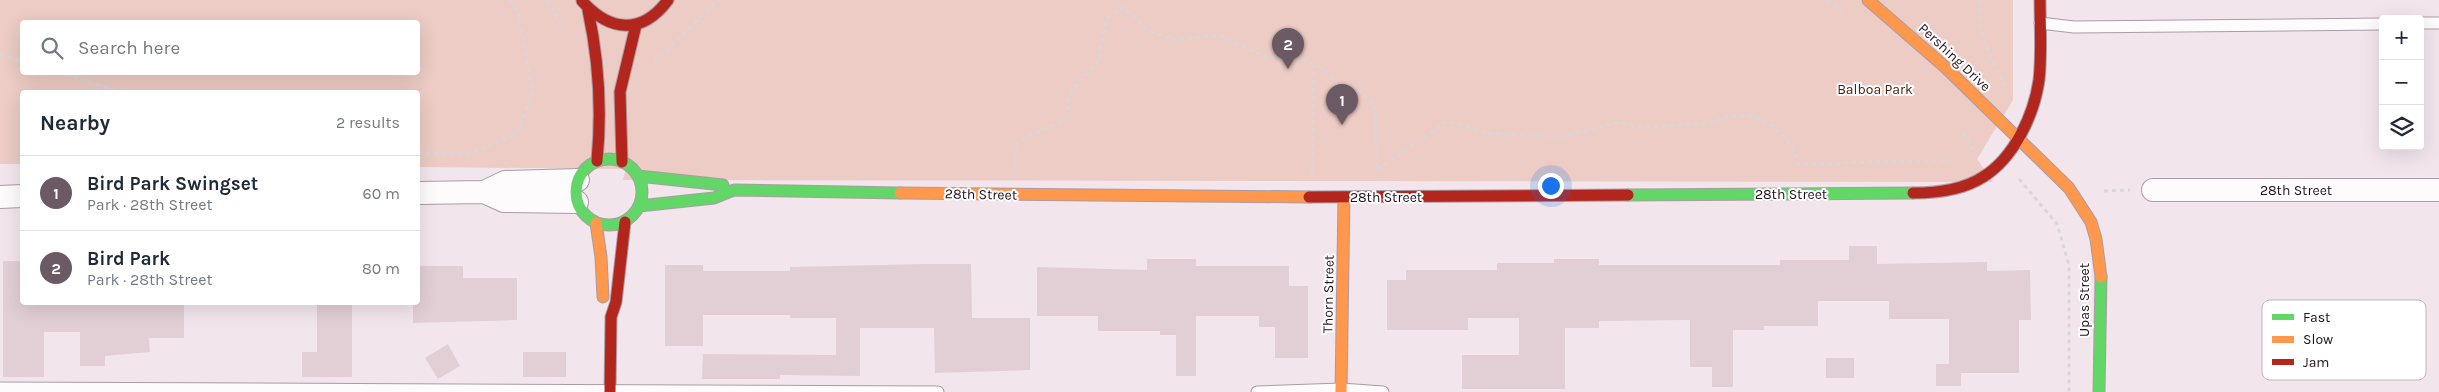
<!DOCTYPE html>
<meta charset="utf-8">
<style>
body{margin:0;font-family:Karla,sans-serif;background:#f2f2f3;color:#1f2937}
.controls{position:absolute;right:15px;top:15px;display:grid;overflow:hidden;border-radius:5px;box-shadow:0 5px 20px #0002}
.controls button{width:45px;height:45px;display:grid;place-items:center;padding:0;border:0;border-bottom:1px solid #e0e1e3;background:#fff;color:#1f2937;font:25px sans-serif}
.you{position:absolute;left:1550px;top:185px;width:18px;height:18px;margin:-12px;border:4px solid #fff;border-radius:50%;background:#1a73e8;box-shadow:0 0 0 8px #1a73e833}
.badge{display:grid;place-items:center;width:32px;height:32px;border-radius:50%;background:#6b5a64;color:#fff;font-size:16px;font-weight:700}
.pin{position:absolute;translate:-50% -41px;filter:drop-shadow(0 1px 2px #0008)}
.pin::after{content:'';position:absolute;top:26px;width:18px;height:15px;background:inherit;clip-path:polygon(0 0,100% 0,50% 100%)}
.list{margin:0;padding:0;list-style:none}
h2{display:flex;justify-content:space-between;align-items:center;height:65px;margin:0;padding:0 20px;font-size:21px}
h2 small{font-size:16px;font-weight:400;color:#747a83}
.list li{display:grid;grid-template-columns:32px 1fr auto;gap:15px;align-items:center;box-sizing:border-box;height:75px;padding:0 20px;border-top:1px solid #e0e1e3}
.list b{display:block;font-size:19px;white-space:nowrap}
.list p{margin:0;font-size:16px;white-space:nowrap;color:#747a83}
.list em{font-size:16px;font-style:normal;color:#747a83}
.icon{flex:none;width:28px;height:28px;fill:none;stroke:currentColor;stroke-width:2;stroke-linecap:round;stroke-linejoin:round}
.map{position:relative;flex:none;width:2439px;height:392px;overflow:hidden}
.search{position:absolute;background:#fff;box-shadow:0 5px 20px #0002;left:20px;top:20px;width:400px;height:55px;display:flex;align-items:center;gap:12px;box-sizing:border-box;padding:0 18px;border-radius:5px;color:#747a83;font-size:19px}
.panel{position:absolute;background:#fff;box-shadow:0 5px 20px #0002;left:20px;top:90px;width:400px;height:215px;border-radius:5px}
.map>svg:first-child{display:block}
.green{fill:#ecccc4;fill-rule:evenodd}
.building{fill:#e2cfd5}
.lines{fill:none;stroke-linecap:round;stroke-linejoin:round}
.lane-casing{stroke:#aa9ca4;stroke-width:13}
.street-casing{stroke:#aa9ca4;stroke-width:24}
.fast-casing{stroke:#aa9ca4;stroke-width:13}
.slow-casing{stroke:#aa9ca4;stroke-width:13}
.jam-casing{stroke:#aa9ca4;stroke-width:13}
.path{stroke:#dad6d8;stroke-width:3;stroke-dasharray:4 4;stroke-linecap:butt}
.lane{stroke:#fdfbfc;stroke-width:11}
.street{stroke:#fdfbfc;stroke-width:22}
.fast{stroke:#63d668;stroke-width:11}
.slow{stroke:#ff974d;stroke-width:11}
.jam{stroke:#b3261e;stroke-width:11}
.labels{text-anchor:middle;stroke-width:4;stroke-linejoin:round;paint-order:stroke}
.street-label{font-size:14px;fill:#220e1a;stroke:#fff}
.park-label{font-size:14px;fill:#4d210d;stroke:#fff}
.key{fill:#fff;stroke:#bdb7ba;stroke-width:1}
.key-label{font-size:14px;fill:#220e1a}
</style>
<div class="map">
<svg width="2439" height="392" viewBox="0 0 2439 392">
<rect width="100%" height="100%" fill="#f2e6ec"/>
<path class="green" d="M0,0h2013v100l-36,59 16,23 -1370,-2 3,-11 -208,-2v-75h-396v72h-22zM22,22h396v50h-396z"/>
<path class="building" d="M1849,246h28v18l110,-2v9l43,-1 1,50h-12v53h-58v13h-25v-22h13v-45h-60v-18h-71v25h-54v4h-31v57h-21v-20h-22v-47l-91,1v7h-34v61h-103v-34h57v-37h-51v12h-81v-50h19v-10h91v-7h57v-4h45v6h181v-5h69z
M1147,259h49v7h93v20h19v72h-33v-31h-16v-11h-63v60h-20v-41h-16v-4h-62v-15h-61v-49l110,3z
M3,261h19v41h162v36h-35l1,14 -45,4v10h-25v-34h-36v45h-41z
M923,264h48l1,54h58v52l-95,3 -1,-45h-74v48l-80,-1v4h-78l1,-25 133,1v-37h-46v-3h-87v31h-38v-81h38v6h87v-4z
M418,266h45v12h54v42l-104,3v-21h5z
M317,302h35v75h-50v-25h15z
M448,344l12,22 -22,13 -13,-21z
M523,352h43v25h-43z
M1826,358h28v20h-28z"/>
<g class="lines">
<g class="lane-casing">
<path id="lane" d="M2040,23l34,4 309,-3
M2420,23h19
M0,388c313,2 626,1 938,4
M1257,392l84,-3 42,3"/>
</g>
<g class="street-casing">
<path id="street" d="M2153,190h286
M484,192l21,-10 73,-2
M418,193l66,-1 20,9 73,1
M0,197l22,-1"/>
</g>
<g class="fast-casing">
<path id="fast" d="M576 192a33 33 0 1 1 66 0a33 33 0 1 1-66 0Z
M638,176l85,9
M1628,195l285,-2
M639,206l75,-8 20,-8 166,3
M2099,392l2,-115"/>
</g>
<g class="slow-casing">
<path id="slow" d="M1868,0l77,67 124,121 22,34 5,17 5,38
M900,193l409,4
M596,223l5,34 2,40
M1341,392l3,-195"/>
</g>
<g class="jam-casing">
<path id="jam" d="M582,1c28,31 60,34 86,-1
M588,10c11,51 14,99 9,151
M622,162l-2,-70 16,-67
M1913,193c23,0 50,-3 70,-16 31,-19 51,-62 56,-97 3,-26 1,-53 1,-80
M1309,197l319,-2
M610,392l1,-75 5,-15 9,-80"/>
</g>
<path class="path" d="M547,0l17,30
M1827,0l18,13
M1980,0c-4,35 12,61 28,90
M0,54l22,7
M654,62l64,-62
M58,72l61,20
M1963,133l9,14 -4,9
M418,153l51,1 47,-20 17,-39 -15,-82 -9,-13
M1015,169l2,-26 12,-8 29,-11 9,-13 3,-15 7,-13 20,-19 10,-46 16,-11 25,24 27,9 44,-5 46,22 40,4 9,4 8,3 19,19 18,4 11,9 5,10 2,60 70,-49 39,12 77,4 56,-15 21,6 68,-5 19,-6 25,-2 21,11 13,12 9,14 3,12 156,-4
M1312,172l2,-107
M2019,179l38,45 12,41v127
M2104,191l26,-1"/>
<use href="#lane" class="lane"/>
<use href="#street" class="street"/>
<use href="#fast" class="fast"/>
<use href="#slow" class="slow"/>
<use href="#jam" class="jam"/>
</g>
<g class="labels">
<g class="street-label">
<text transform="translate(1955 57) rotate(43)" y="5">Pershing Drive</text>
<text x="2296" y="195">28th Street</text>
<text transform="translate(981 194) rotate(1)" y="5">28th Street</text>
<text x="1791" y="199">28th Street</text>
<text x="1386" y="202">28th Street</text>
<text transform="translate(1328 294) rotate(-89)" y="5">Thorn Street</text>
<text transform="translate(2084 300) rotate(-90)" y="5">Upas Street</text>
</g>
<g class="park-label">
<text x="1875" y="94">Balboa Park</text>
</g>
</g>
<rect x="2262" y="300" width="164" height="80" rx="8" class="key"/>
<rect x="2272" y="314" width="22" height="6" fill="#63d668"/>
<rect x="2272" y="336" width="22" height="7" fill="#ff974d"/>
<rect x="2272" y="359" width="22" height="6" fill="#b3261e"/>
<g class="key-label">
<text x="2303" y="322">Fast</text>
<text x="2303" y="344">Slow</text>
<text x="2303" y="367">Jam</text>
</g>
</svg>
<div class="controls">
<button>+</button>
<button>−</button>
<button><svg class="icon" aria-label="layers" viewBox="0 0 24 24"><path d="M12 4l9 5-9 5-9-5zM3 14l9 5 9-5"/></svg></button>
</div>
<div class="you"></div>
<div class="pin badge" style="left:1342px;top:125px">1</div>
<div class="pin badge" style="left:1288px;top:69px">2</div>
<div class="search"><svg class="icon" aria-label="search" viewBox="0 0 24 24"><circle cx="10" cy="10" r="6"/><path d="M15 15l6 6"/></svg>Search here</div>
<section class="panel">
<h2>Nearby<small>2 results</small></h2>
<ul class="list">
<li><span class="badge">1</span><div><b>Bird Park Swingset</b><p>Park · 28th Street</p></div><em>60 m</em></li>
<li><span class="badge">2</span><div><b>Bird Park</b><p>Park · 28th Street</p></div><em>80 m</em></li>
</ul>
</section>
</div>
